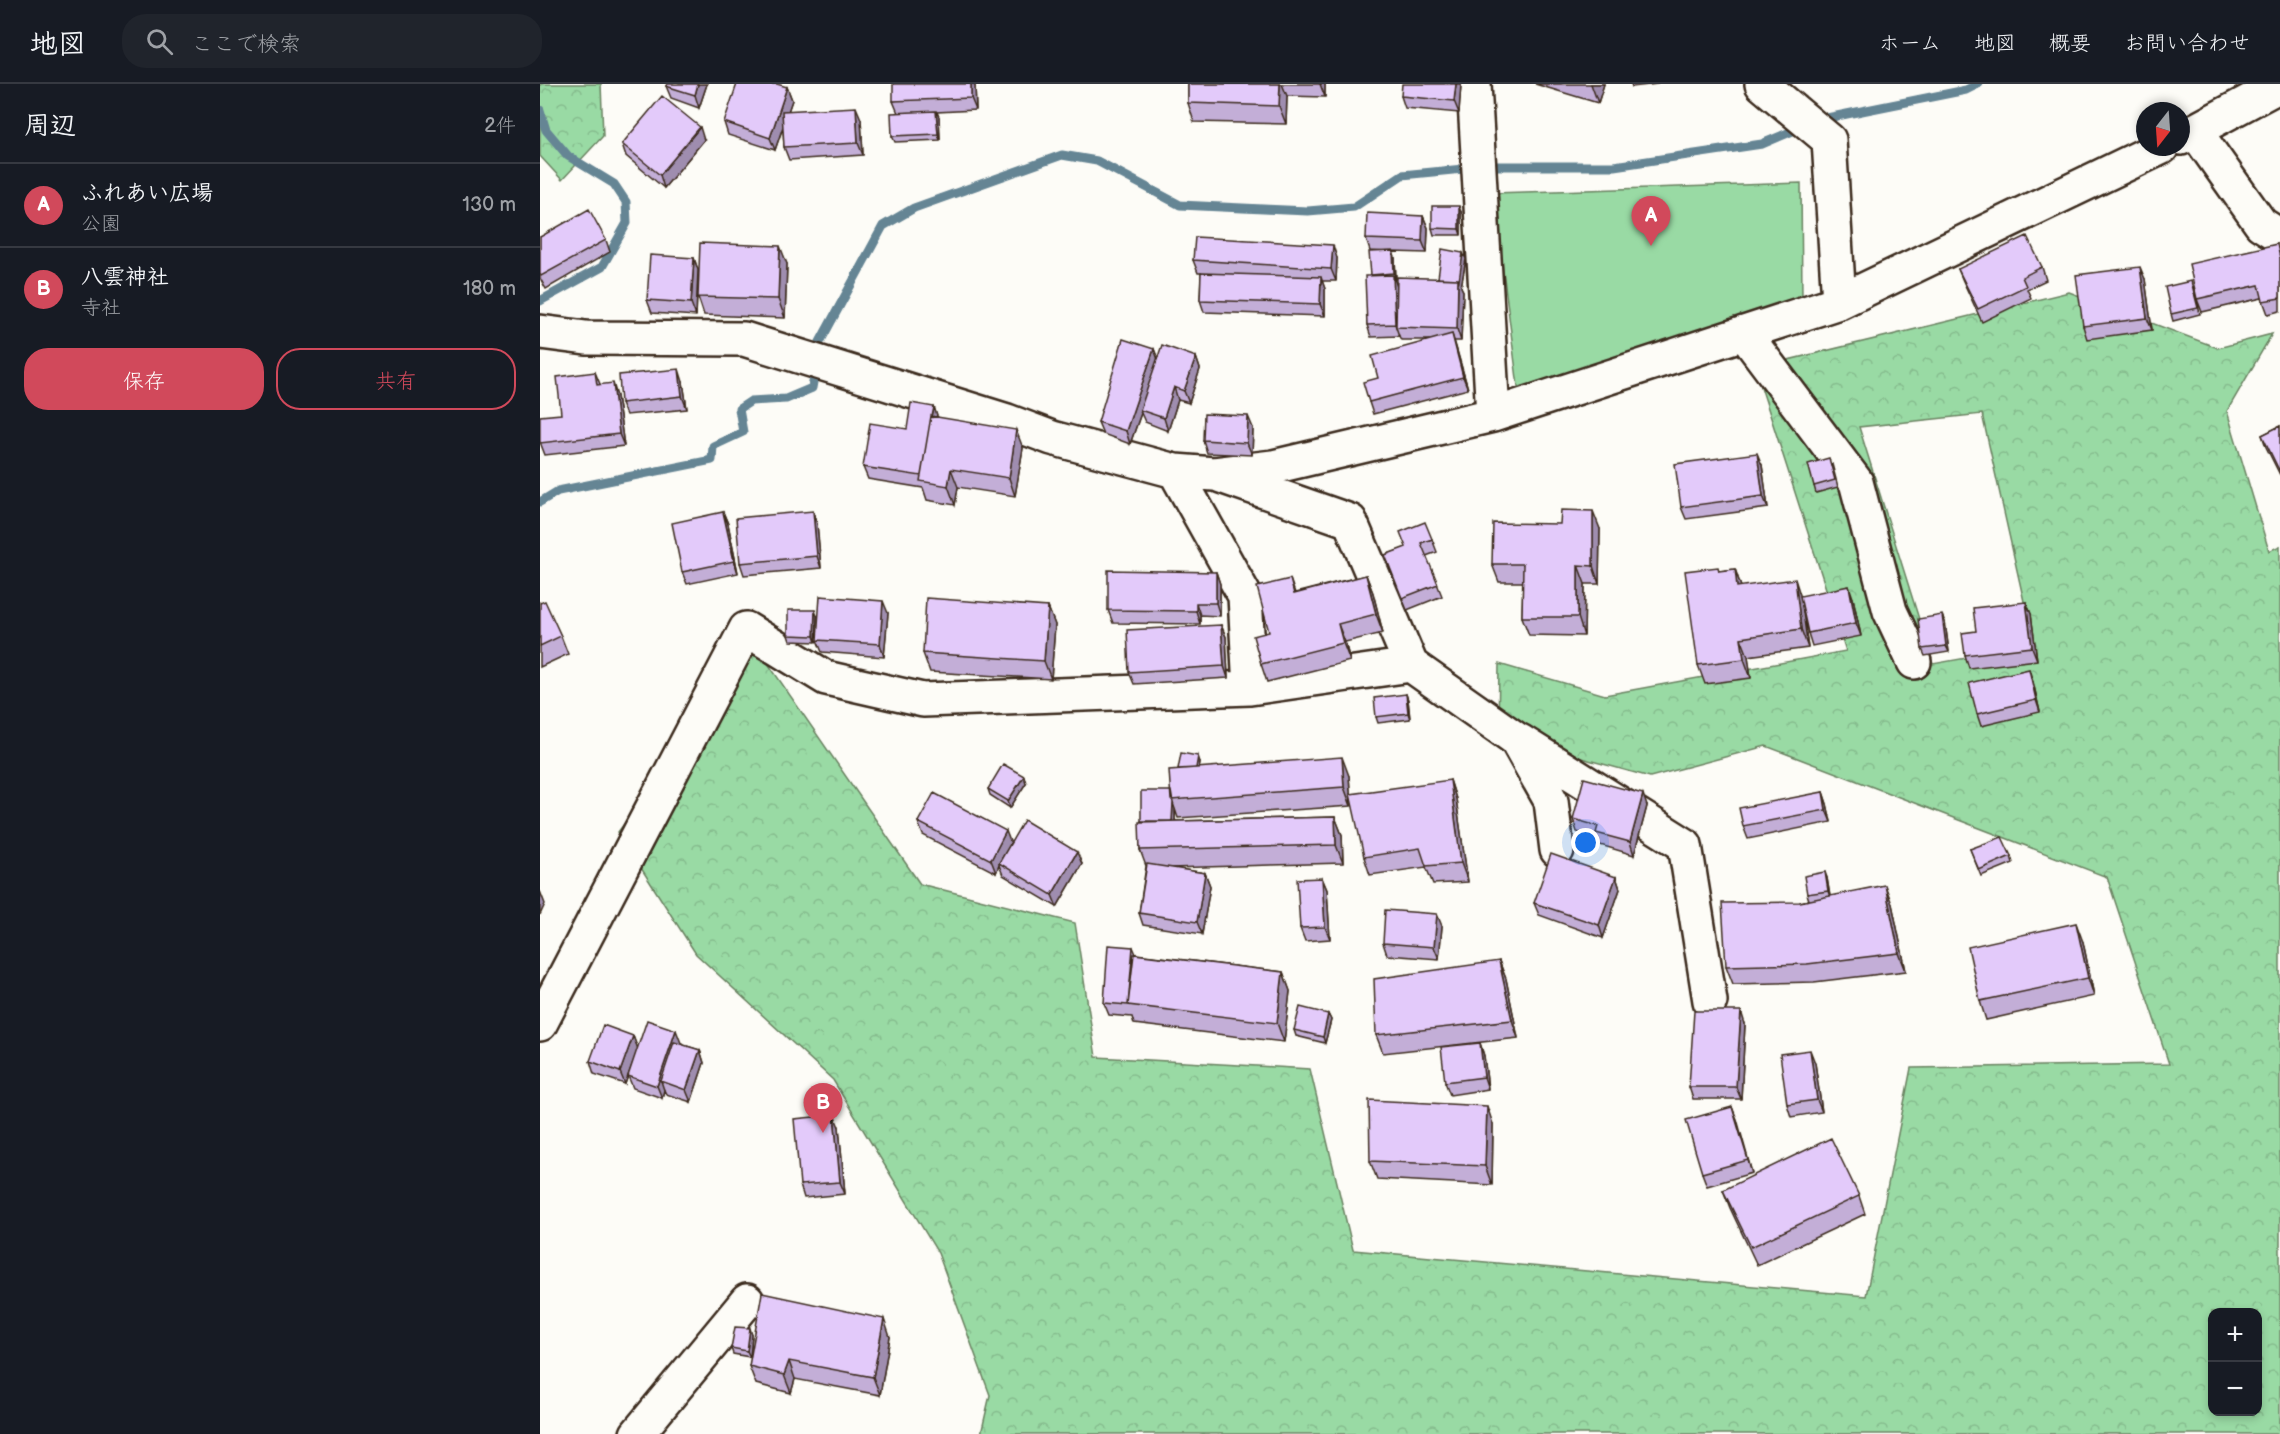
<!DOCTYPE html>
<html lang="ja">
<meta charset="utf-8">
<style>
body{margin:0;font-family:"Balsamiq Sans","Klee One",sans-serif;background:#20242c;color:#f1f3f6}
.controls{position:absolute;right:18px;bottom:18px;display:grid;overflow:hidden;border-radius:12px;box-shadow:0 3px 9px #0003}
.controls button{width:54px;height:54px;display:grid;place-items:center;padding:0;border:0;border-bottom:2px solid #363941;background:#171b24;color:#f1f3f6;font:30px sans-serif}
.compass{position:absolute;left:1596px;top:18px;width:54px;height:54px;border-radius:50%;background:#171b24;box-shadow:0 3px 9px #0003;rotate:197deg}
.you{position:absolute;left:1046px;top:759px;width:21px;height:21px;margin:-15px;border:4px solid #fff;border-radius:50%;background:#1a73e8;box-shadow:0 0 0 9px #1a73e833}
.badge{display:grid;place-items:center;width:39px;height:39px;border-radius:50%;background:#d1495b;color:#fff;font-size:20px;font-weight:700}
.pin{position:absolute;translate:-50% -50px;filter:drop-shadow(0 2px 3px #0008)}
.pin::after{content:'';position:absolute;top:32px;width:21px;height:18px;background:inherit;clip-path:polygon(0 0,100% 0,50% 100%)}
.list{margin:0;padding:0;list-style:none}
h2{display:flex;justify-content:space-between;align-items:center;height:78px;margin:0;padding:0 24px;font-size:26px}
h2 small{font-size:20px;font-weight:400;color:#9ea1a6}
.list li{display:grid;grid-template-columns:39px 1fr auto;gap:18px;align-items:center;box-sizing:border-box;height:84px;padding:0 24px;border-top:2px solid #363941}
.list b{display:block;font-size:22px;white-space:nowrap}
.list p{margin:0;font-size:20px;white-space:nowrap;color:#9ea1a6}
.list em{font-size:20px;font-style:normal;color:#9ea1a6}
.actions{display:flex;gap:12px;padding:18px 24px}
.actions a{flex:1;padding:14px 0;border:2px solid #d1495b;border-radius:24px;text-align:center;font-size:21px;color:#d1495b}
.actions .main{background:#d1495b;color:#fff}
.icon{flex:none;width:33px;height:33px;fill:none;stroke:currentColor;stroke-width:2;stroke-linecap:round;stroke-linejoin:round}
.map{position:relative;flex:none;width:1740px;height:1350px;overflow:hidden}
header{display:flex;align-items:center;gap:36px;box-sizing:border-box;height:84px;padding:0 30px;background:#171b24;border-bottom:2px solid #363941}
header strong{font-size:28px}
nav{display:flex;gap:33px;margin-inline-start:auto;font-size:21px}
.search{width:420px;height:54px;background:#20242c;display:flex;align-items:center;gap:15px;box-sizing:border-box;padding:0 21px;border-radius:24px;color:#9ea1a6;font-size:22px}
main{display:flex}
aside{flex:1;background:#171b24}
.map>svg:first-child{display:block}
.green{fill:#99daa4;stroke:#6a8261;stroke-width:1.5}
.forest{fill:url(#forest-crowns);stroke:#6a8261;stroke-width:1.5;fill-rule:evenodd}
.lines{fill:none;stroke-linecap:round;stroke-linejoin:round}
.stream{stroke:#658594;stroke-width:9}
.minor-casing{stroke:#3b2a1e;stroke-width:38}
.minor{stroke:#fdfcf7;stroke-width:33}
.wall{fill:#c3aed7;stroke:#3b2a1e;stroke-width:1.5}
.shaded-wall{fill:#9f8daf;stroke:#3b2a1e;stroke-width:1.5}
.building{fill:#e3cafa;stroke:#3b2a1e;stroke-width:1.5}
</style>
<header>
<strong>地図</strong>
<div class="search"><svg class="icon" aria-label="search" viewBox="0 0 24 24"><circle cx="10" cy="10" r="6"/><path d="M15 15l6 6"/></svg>ここで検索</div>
<nav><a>ホーム</a><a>地図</a><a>概要</a><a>お問い合わせ</a></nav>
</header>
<main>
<aside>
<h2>周辺<small>2件</small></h2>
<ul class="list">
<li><span class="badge">A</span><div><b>ふれあい広場</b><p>公園</p></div><em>130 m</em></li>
<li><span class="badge">B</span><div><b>八雲神社</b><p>寺社</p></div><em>180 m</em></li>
</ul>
<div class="actions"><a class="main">保存</a><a>共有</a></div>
</aside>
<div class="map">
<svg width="1740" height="1350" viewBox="0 0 1740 1350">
<defs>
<pattern id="forest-crowns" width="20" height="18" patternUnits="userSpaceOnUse" patternTransform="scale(1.5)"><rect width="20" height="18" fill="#99daa4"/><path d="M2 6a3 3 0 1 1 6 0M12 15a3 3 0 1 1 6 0" fill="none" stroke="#85bb8d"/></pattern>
</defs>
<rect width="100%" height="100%" fill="#fdfcf7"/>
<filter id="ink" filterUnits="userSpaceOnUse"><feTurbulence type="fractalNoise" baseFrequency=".0167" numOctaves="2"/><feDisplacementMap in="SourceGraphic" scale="12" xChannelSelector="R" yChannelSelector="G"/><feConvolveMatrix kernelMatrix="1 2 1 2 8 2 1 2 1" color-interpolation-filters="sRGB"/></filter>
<g filter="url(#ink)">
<path class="green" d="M1261,99l1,117 -283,94 -26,-201z"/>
<path class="forest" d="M0,0h61l2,52 -41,44 -22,-24z
M1529,208l149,56 54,-14 -45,77 42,140 11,-5v888h-1299l9,-39 -52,-142 -105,-173 -137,-126 -78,-122 138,-186 164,238 155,39 21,134 214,12 43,181 513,46 45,-228 258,-4 -62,-187 -341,-131 -116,31 -152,-42 1,-71 106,31 241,-44 -91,-283zM1442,330l52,232 -101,18 -74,-237zM1672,1228h46v100h-46z"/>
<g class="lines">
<path class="stream" d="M0,26l6,20 22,26 46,28 12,18 1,21 -25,44 -62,34
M1277,36l149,-30 12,-6
M0,418l18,-11 154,-31 1,-14 30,-14 -4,-23 12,-8 35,-2 26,-11 8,-46 63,-116 31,-18 148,-53 35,6 83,44 128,6 46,-4 48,-32 92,-9h120l148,-22 40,-17"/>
<g class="minor-casing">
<path id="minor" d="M934,0l19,331
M1222,0l67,56 10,162
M1655,47l66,93 19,12
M1641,54l99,-53
M0,248l46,6 158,1 263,82 45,17 123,33 39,3 59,-7 220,-52 346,-113 323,-155
M1204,249l112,149 34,129 24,51
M635,387l70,125 5,92 161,-23
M681,392l129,45 61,144 105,74 35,62 6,49
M980,657l165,104 25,156
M0,940l206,-395 80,49 97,22 327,-12
M97,1350l110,-133"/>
</g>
<use href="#minor" class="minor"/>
</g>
<path class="wall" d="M167,0l-8,24 -28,-10 -5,-12z
M648,0h137v13l-38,-1 -1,28 -92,-2 -6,-19z
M921,0l-2,29 -54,-5 -4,-12z
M995,0h69l-6,19z
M1091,0h27l-26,3z
M435,2l1,24 -39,2 2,5 1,23 -45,2 -3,-6 6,-23 -5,-12z
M247,3l5,13 -4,11 73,8 2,36 -74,5 -5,-13 -1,-20 -8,23 -47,-15 -4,-13z
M164,56l-40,48 -38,-32 -4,-12z
M921,128v23h-27l-2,-7z
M883,132l5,12 -1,25 -34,-1 2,6 1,22h-1l2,7 41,-9 28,-19 -5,28 2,4 -2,50h-7l14,48 -95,25 -4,-12 9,-24 50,-38h-27l-2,-4 -28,1 -4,-12 4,-50 14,-23 -15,-1 -4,-12z
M0,153l66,3 4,12 -64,37 -6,-11z
M1737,160l3,9v58l-12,3 -6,-16 -60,14 -5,-13z
M154,174l4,12 -2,46 -44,-3 -5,-13z
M797,174l-1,23h-14l3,8v27l-121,-4 -4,-12 1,-27h-3l-5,-13z
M247,180l-2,54 -81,-3 -6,-18z
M1502,183l4,13 -19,9 4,9 -49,24 -19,-41 -5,-12z
M1605,195l7,51 -65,9 -4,-13z
M1654,203l6,27 -27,7 -2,-7z
M614,265l4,10 38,-2 4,12 -11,34 -11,-3 -10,31 -23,-9 -4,-9 -11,31 -27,-10 -5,-12z
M55,288l5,12 17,12 7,50 -79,9 -5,-13 21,-28z
M143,298l4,27 -61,6 -5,-12z
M394,323l3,10 86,31 -8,48 -57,-9 -3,18 -28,-5 -4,-12 -55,-9 -5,-12z
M1740,342v49l-14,-28 -4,-12z
M713,344l-1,27 -45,-2 -4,-13z
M1292,380l6,23 -22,6 -2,-7z
M1222,381l6,43 -82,11 -5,-12z
M183,428l5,12 10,49 -51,11 -5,-12z
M277,440l4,44 -77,7 -4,-12z
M1060,445l-1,55h-14l-1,52 -55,-1 -7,-18 1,-35h-24l-7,-18z
M892,455l5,13 -11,4 16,40 -35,14 -22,-55z
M1195,485l6,18 60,9 52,2 8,38 -49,10 -4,-13 -5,-22 5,37 -60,8 3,22 -46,6 -7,-19 21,-94z
M676,488l4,12v32l-20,-1v9l-87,-1 -5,-13z
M826,491l7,18 10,40 -38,9 5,19 -83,21 -6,-18 8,-32 21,-53 5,14z
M1486,518l5,12 6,46 -68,8 -4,-13z
M0,519l21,33 7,18 -28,13z
M508,523l7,18 -4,54 -121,-7 -7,-19z
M348,529l-4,44 -62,-5 -5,-12z
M277,532l-1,26 -26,-1 -2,-6z
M1405,538l4,30 -24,4 -3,-7z
M681,541l5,12 2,41 -94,6 -5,-12z
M1493,598l7,30 -59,14 -4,-12z
M866,610l2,6 2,19 -32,4 -2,-6z
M660,678l-1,6 150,8 2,30 -173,12 -3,-9v12l160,-4 7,18 1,28 -173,5 35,5 5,13 -8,48 -59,-9 -4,-12 7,-47 -6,-16 1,-29 30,-30 7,-22z
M910,696l6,19 12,83 -35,2 -7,-17 -56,8 -6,-18z
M486,699l-16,25 -20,-13 -2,-6z
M1283,708l4,12 4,18 -83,17 -5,-13z
M1107,722l-13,49 -34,-10 -2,-7 -21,-6 -4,-13z
M378,738l92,21 72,21 -25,43 -54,-32 -4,-10 -3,8 -73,-38z
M1430,765l41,7 2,7 -32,13z
M1076,793l4,12 -17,49 -64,-23 -5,-12z
M782,794l5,12 3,49 -25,2 -5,-13z
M1287,794l3,18 62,8 14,67 -92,11 -81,2 -7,-18 74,-64 9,-2 -2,-6z
M902,842l-3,33 -52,-4 -4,-12z
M1543,858l11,54 -108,24 -6,-19z
M593,863l3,7 147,18 7,19 -6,51 -150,-18 -2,-7 -23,-2 -5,-12z
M959,877l7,18 12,59 -135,15 -7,-18z
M788,930l3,6 -6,23 -29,-7 -2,-6z
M1205,940l-4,75h-48l-4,-12z
M93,952l4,12 44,-5 -1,1 20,6 4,13 -13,39 -25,-8 -2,-4 -2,8 -29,-10 -5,-12 5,-16 -8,24 -31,-10 -4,-13z
M940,959l4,13 4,33 -38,6 -5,-13z
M1275,979l7,49 -31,5 -4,-13z
M1192,1023l20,66 -45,13 -5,-13z
M953,1040l-1,61 -115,-6 -7,-18z
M299,1043l6,67 -41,4 -4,-13z
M1183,1106l136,6 6,18 -108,51 -27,-57z
M212,1251l-2,22 -17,-3 -2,-6z
M350,1253l-10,58 -85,-16 -4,14 -35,-9 -7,-18z"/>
<path class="shaded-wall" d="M158,0h9l-8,24 -4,-13z
M431,0h3l1,2 1,24 -5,-12z
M740,0h2l5,12 -1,28 -7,-18z
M780,0h5v13z
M916,0h5l-2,29 -5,-12z
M1051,0h13l-6,19z
M247,3l5,13 -17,50 -5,-12z
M316,23l5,12 2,36 -5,-12z
M396,27l3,6 1,23 -2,-6z
M160,43l4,13 -40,48 -4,-13z
M919,122l2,6v23l-2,-6z
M883,132l5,12 -1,25 -5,-12z
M793,161l4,13 -1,23 -5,-12z
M240,162l7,18 -2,54 -7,-19z
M853,167l2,7 1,22 -2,-7z
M923,169l3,6 -5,28 2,4 -2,50 -4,-12 1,-50z
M154,174l4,12 -2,46 -5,-13z
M1600,183l5,12 7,51 -5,-12z
M853,191l4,12 -1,40 3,9 -4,-12z
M781,193l4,12v27l-5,-12z
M912,250l4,13 12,42 -5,-12z
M614,265l5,13 -19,48 1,3 -11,31 -4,-13z
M656,273l4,12 -11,34 -5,-12z
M139,285l4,13 4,27 -5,-13z
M73,299l4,13 7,50 -5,-12z
M634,303l4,13 -10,31 -4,-13z
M394,323l4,12 -16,57z
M708,332l5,12 -1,27 -5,-12z
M476,346l7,18 -8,48 -6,-18z
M1217,369l5,12 6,43 -5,-12z
M411,385l7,18 -3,18 -7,-19z
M273,427l4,13 4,44 -4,-12z
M1053,427l7,18 -1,55 -6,-18z
M183,428l5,12 10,49 -4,-12z
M1038,481l7,19 -1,52 -6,-19z
M1195,485l6,18h-4z
M676,488l4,12v32l-4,-13z
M826,491l7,18 10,40 -7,-19z
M1255,495l6,19 7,50 -7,-19z
M1309,502l4,12 8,38 -5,-13z
M343,517l5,12 -4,44 -4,-13z
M1486,518l5,12 6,46 -5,-13z
M656,519l4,12v9l-4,-13z
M508,523l7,18 -4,54 -7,-18z
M275,526l2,6 -1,26 -2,-6z
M1402,531l3,7 4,30 -3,-6z
M798,540l7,18 5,19 -7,-18z
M681,541l5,12 2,41 -4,-12z
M1201,554l7,18 3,22 -7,-19z
M1489,585l4,13 7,30 -4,-12z
M866,610l2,6 2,19 -2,-6z
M658,672l2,6 -3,19 -3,-6z
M802,673l7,19 2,30 -7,-19z
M484,692l2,7 -16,25 -2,-7z
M910,696l6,19 12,83 -7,-19z
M1283,708l4,12 4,18 -5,-12z
M1103,710l4,12 -13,49 -4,-13z
M633,719l2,6v18l-3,-6z
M795,733l7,18 1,28 -7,-18z
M466,747l5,13 -12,19v2l-3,8 -5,-13z
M537,768l5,12 -25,43 -5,-12z
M1285,788l2,6 3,19 -2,-6z
M665,789l5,13 -8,48 -5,-12z
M1076,793l4,12 -17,49 -4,-13z
M782,794l5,12 3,49 -5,-12z
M1345,801l7,19 14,67 -7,-18z
M0,807l5,13 -5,11z
M897,830l5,12 -3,33 -5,-12z
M1536,839l7,19 11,54 -6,-18z
M959,877l7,18 12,59 -6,-18z
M743,888l7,19 -6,51 -7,-19z
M1201,927l4,13 -4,75 -5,-12z
M788,930l3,6 -6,23 -2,-6z
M136,946l5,13 -14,40 -6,-2 3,9 -2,8 -5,-12z
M93,952l5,13 -13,35 -5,-12z
M940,959l4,13 4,33 -4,-12z
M160,966l4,13 -13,39 -5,-12z
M1270,966l5,13 7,49 -5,-12z
M947,1022l6,18 -1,61 -7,-19z
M1192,1023l5,12 15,54 -4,-13z
M294,1031l5,12 6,67 -5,-12z
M344,1235l6,18 -10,58 -7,-18z
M210,1244l2,7 -2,22 -3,-6z
M249,1277l6,18 -4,14 -7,-18z"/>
<path class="building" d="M127,0h31l-3,11 -29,-9z
M197,0h40l10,3 -17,51 -46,-16z
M353,0h78v14l-78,3z
M648,0h92l-1,22 -91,-3z
M862,0h54l-2,17 -53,-5z
M122,12l38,31 -40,48 -38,-31z
M316,23l2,36 -74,4 -2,-36z
M396,27l2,23 -46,2 -1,-23z
M892,122h27v23l-27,-1z
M49,125l17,31 -65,36 -1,-2v-37z
M827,129l56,3 -1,25 -56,-2z
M1487,152l15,31 -20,10 4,9 -48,23 -20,-40z
M655,153l138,8 -2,24 -138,-9z
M160,159l80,3 -2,53 -80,-2z
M1737,160l3,14v40l-17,3 -4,-16 -62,14 -8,-35z
M902,165l21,4 -4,28 -1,-2 -20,-1z
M853,167l1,22 -23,2 -2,-23z
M110,171l44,3 -3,45 -44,-3z
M1600,183l7,51 -64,8 -7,-51z
M661,189l120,4 -1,27 -120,-4z
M853,191l2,49 -28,1 -2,-49z
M857,193l61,2 -1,50 -61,-2z
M1651,197l7,27 -27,6 -6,-27z
M912,250l11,43 -94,25 -6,-20 15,-4 -6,-22z
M583,255l31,10 -28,82 -28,-9z
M622,261l34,12 -12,34 -10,-4 -10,31 -24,-8z
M139,285l3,27 -61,7 -2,-28z
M55,288l2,13 16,-2 6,51 -79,9v-27l21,-2 -4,-37z
M371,319l23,4 -2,10 -1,-1 -10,60 -58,-9 7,-44 37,6z
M664,330l44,2 -1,27 -44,-3z
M391,332l85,14 -7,48 -58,-9 -3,17 -28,-5z
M1740,342v46l-18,-37z
M1217,369l6,43 -82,11 -6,-43z
M1289,374l6,22 -21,6 -6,-22z
M1021,426l32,1v55l-15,-1v52h-56l1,-53h-31l1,-41 67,1z
M273,427l4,45 -77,7 -4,-45z
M183,428l11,49 -52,11 -10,-49z
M885,438l7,17 -11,4 17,41 -36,14 -17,-43 21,-8 -6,-15z
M1178,483l1,4 16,-2 2,18 58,-8 6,50 -60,9 3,21 -46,6 -13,-94z
M568,486l108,2v31h-20v8l-88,-1z
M826,491l10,39 -38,10 5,19 -82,21 -8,-28 16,-4 -12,-45 33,-8 4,15z
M1309,502l7,37 -48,10 -8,-37z
M280,512l63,5 -3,43 -63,-4z
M386,514l122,9 -4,54 -121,-8z
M5,517l16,35 -21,10v-43z
M1486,518l6,45 -67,8 -3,-22 14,-2 -3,-23z
M248,526h27l-1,26 -26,-1z
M1402,531l4,31 -24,3 -4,-30z
M681,541l3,41 -95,6 -2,-42z
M1489,585l7,31 -59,14 -8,-31z
M866,610l2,19 -32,4 -2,-19z
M641,669l17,3 -2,12 -18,1z
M802,673l2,30 -173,13 -2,-30z
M463,680l21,12 -16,25 -20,-12z
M1044,694l59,16 -13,48 -34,-9 2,-7 -25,-7z
M910,696l11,83 -35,3 -6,-18 -56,9 -14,-63z
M601,707h30l2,12 -1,18h-31z
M1283,708l3,18 -83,16 -4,-18z
M394,709l72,38 -15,29 -73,-38z
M795,733l1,28 -196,5 -1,-28z
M484,736l53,32 -25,43 -53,-32z
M1462,753l9,19 -32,14 -9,-21z
M1011,770l65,23 -17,48 -65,-22z
M607,780l58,9 -8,49 -58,-9z
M1285,788l3,19 -21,3 -3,-18z
M782,794l3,49 -25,1 -3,-49z
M1345,801l14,68 -92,11 -81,2 -4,-63 78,-1z
M845,826l52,4 -3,33 -51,-4z
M1536,839l12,55 -108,23 -12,-54z
M568,861l25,2 -5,58 -24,-2z
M594,870l149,18 -6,51 -149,-18z
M959,877l13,59 -136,15 -2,-56z
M760,923l28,7 -5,23 -29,-7z
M1154,927h47l-5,76h-47z
M107,936l29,10 -19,56 -29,-10z
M63,941l30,11 -13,36 -30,-11z
M134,958l26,8 -14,40 -25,-9z
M940,959l4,34 -39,5 -4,-35z
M1270,966l7,50 -30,4 -7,-50z
M829,1016l118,6 -2,60 -115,-5z
M1192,1023l16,53 -46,13 -16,-53z
M294,1031l6,67 -40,3 -6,-66z
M1291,1054l28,58 -108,51 -28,-57z
M222,1209l122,26 -11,58 -84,-16 -5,14 -35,-9z
M195,1243l15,1 -3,23 -16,-3z"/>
</g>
</svg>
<div class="controls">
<button>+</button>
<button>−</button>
</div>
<svg class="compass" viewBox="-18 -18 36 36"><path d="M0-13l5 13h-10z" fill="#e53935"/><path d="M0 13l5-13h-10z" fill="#9ea1a6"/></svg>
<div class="you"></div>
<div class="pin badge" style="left:1111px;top:162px">A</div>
<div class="pin badge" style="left:283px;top:1049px">B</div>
</div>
</main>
